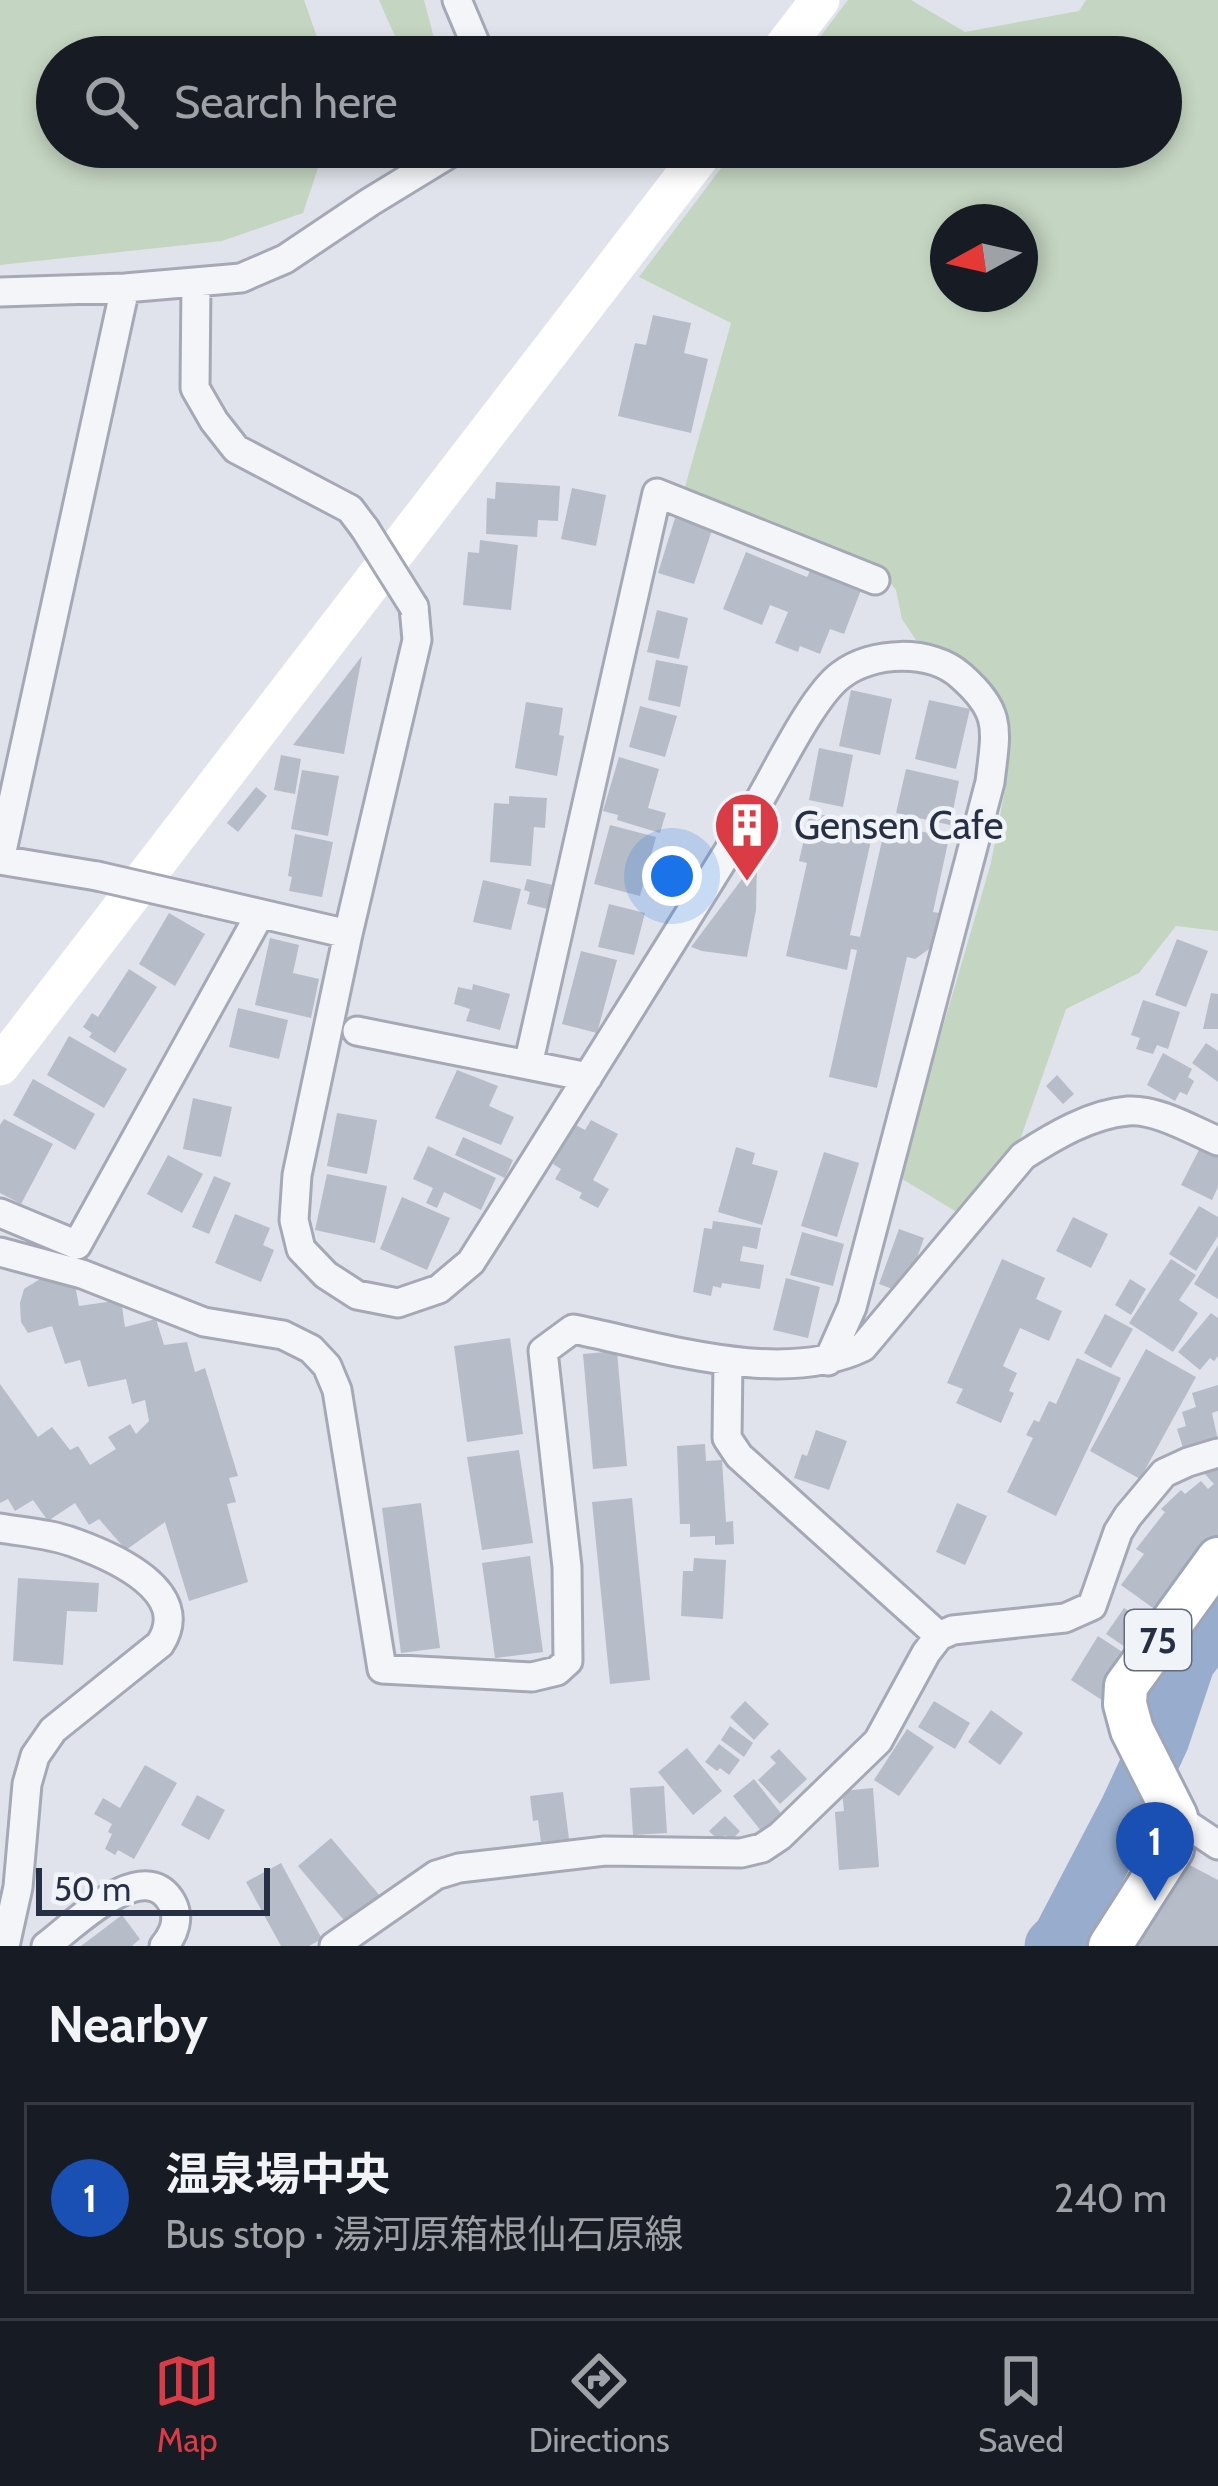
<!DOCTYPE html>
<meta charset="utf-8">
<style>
body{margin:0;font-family:Cabin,"Noto Sans JP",sans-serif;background:#20242c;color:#f1f3f6}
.compass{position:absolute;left:930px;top:204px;width:108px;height:108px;border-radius:50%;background:#171b24;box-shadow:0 6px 18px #0003;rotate:262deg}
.scale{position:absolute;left:36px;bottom:30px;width:234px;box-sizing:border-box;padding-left:12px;border:6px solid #272f44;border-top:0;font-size:33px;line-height:42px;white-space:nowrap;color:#272f44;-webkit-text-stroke:9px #f0f3f8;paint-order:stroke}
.you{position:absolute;left:672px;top:876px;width:42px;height:42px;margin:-30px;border:9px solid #fff;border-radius:50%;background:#1a73e8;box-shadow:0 0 0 18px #1a73e833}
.badge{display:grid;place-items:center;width:78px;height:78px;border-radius:50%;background:#da3b44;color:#fff;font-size:39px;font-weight:700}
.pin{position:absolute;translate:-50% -99px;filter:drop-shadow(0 3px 6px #0008)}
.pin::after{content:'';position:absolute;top:63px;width:42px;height:36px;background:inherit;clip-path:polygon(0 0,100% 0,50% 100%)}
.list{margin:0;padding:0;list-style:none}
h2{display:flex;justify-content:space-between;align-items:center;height:156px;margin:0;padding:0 48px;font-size:51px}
h2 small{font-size:39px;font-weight:400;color:#9ea1a6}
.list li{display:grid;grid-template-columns:78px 1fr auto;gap:36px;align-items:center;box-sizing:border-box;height:192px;margin:0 24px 24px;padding:0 24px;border:3px solid #363941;border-radius:0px}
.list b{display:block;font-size:45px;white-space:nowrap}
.list p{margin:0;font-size:39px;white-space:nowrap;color:#9ea1a6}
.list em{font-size:39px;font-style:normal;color:#9ea1a6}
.icon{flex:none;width:66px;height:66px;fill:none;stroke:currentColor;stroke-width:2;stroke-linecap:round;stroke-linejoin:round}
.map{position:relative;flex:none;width:1218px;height:1946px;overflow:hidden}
.search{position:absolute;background:#171b24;box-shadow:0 6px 18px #0003;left:36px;right:36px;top:36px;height:132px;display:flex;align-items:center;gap:30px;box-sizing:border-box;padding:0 42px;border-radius:66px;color:#9ea1a6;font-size:45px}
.sheet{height:372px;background:#171b24}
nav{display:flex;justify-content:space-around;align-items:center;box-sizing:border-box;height:168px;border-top:3px solid #363941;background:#171b24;font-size:33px;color:#9ea1a6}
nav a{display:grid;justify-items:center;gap:6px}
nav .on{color:#da3b44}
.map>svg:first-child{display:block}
.green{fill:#c4d5c1;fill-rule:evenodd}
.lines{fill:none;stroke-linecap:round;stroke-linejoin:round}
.river{stroke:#98adce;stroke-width:57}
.building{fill:#b7bcc9}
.street-casing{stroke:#a5a9b6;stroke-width:33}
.primary-casing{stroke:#9fa6b7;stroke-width:48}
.street{stroke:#f4f5f8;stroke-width:27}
.secondary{stroke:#fff;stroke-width:39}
.primary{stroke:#fff;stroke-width:42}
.street-bridge-casing{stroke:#a5a9b6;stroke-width:33;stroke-linecap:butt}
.street-bridge{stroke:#f4f5f8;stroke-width:27}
.labels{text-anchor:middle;stroke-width:9;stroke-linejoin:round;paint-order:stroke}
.shield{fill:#f0f3f8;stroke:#636a7a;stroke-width:3}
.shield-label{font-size:36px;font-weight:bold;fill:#272f44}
.poi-label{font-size:39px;fill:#272f44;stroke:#f0f3f8;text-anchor:start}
</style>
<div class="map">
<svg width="1218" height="1946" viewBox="0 0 1218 1946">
<rect width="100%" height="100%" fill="#e0e3eb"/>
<path class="green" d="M0,0h304l20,57h-267v90h268l-22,66 -81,28 -222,24z
M379,0h45l15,57h-35z
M848,0h63l54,32 114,-21 7,-11h132v931l-42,-5 -37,47 -73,36 -51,145 -55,60 -61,-37 92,-314 15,-79 3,-60 -17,-39 -34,-30 -42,-15 -14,-21 -6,-29 -18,-23 -195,-73 48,-171 -92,-46 98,-130h424v-90h-356zM948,222h72v72h-72z"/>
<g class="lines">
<path class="river" d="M1053,1946l8,-8 67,-128 33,-71 26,-78 31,-40"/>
</g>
<path class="building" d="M653,315l38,8 -7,30 24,6 -17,74 -73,-17 17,-73 11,2z
M496,482l64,4 -2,35 -20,-1 -1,17 -51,-3 1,-36 8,1z
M572,488l34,7 -10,51 -35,-7z
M675,518l37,12 -18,54 -36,-11z
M480,540l38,5 -7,65 -48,-5 5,-53 11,1z
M746,552l61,25 4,-8 50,21 -17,44 -14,-5 -10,25 -20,-8 -2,6 -23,-9 13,-31 -18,-7 -8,20 -39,-16z
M657,610l31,8 -9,41 -32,-7z
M362,656l-18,98 -51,-9z
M656,660l32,6 -8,41 -32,-7z
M851,690l41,9 -12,56 -41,-9z
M929,700l41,9 -14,60 -41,-10z
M526,702l37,6 -4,27 5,1 -7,40 -42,-8z
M640,706l37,10 -12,41 -36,-10z
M819,748l34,7 -10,52 -34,-7z
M281,755l20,4 -6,35 -21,-4z
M619,757l40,12 -11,39 18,5 -6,20 -43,-13 1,-5 -15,-4z
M906,769l53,12 -9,44 -54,-12z
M302,770l37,6 -11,60 -37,-7z
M256,787l11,9 -29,36 -11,-9z
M509,796l38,2 -2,30 -11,-1 -3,39 -41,-4 4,-59 15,1z
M810,812l64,15 -24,108 10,2 26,-114 63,15 -16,74 7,1 -8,34 -17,12 -8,-2 -30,131 -48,-11 28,-127 -6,-1 -4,21 -61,-14 21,-93 -8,-2z
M610,825l46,12 -16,59 -46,-12z
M295,834l38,8 -11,55 -33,-6 3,-14 -4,-1z
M757,859l-1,51 -9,47 -45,-6 -11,-4z
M527,879l30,7 -5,24 -25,-6 3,-12 -6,-2z
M483,880l38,9 -10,41 -38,-8z
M609,904l36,9 -11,42 -36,-8z
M169,913l36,21 -30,52 -36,-22z
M270,938l29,7 -6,28 26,6 -8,39 -56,-13z
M1177,939l31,12 -22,56 -31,-12z
M581,951l36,9 -20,73 -35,-9z
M129,969l28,18 -42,66 -26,-16 3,-4 -9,-6 9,-14 6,4z
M473,984l37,10 -10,36 -34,-9 4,-12 -16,-5 4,-17 14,3z
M1211,993l7,1v35h-15z
M1143,1000l37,12 -12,37 -11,-4 -4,9 -17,-5 4,-11 -9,-3z
M238,1008l50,12 -9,39 -50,-12z
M69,1036l58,33 -23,39 -57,-33z
M1206,1043l12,8v31l-26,-19z
M1163,1053l29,16 -4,8 6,4 -7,14 -7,-3 -5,9 -28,-16z
M457,1070l41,16 -9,20 25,11 -13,28 -66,-27z
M1057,1075l17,19 -11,10 -17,-18z
M33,1079l62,35 -20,36 -62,-35z
M193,1098l39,9 -11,50 -38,-8z
M337,1113l40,7 -10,54 -40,-8z
M4,1119l49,25 -32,60 -21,-11v-68z
M591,1120l27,14 -25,46 16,9 -11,19 -19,-10 3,-5 -27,-14 6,-10 -8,-5 21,-40 11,6z
M463,1137l50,23 -8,18 -50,-23z
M428,1146l68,32 -15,32 -37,-18 -7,16 -11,-5 7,-15 -20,-9z
M736,1147l19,6 -3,11 26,7 -16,54 -44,-13z
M1200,1148l18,9v30l-6,13 -31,-15z
M824,1152l35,11 -22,74 -36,-11z
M168,1155l35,19 -21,39 -35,-19z
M327,1174l60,12 -12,57 -60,-13z
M214,1176l17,7 -22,51 -17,-7z
M402,1197l48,21 -23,52 -47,-21z
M1199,1206l19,11v19l-22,35 -27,-17z
M235,1214l35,14 -7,17 11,5 -13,32 -46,-19z
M1073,1217l35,17 -17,34 -35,-17z
M713,1221l48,7 -4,21 -14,-3 -3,15 24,4 -4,24 -38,-6 -1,5 -8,-2 -2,10 -18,-4 11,-64 8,1z
M899,1229l25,9 -12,34 -17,18 -16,-6z
M802,1232l42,12 -11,42 -43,-11z
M1218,1245v54l-24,-15z
M1002,1259l43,19 -9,21 26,12 -13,30 -29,-13 -17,38 14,7 -8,18 5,2 -13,30 -45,-20 7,-14 -16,-6z
M1171,1259l25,16 -17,25 19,13 -25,39 -44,-29z
M56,1277l12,3 8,10 3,16 42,-6 4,27 31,-8 8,26 23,-3 8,30 10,-4 33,108 -9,2 7,24 -9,2 21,78 -59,19 -24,-79 -39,28 -27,-31 -10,6 -14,-22 -27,18 -15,-21 -18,11 -7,-12 -8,4v-119l38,53 14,-10 18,23 8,-4 12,19 26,-16 -8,-12 22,-13 6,10 13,-13 -4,-21 -13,4 -6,-25 -38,8 -8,-27 -15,4 -13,-38 -24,7 -7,-11 -1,-19 4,-14 16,-10z
M786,1278l34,9 -12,51 -35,-8z
M1130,1279l16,10 -15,26 -16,-10z
M1211,1313l7,5v38l-4,5 -4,-3 -10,12 -22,-18z
M1105,1314l28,15 -22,39 -27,-15z
M510,1338l13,96 -56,8 -13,-96z
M1146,1349l50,28 -56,102 -50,-28z
M617,1351l10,115 -34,3 -10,-115z
M1077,1358l44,20 -65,138 -49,-24 26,-54 -7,-3 8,-15 5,2 10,-21 7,3z
M1218,1385v26l-6,2 6,27 -34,11 -7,-22 9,-3 -4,-14 14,-5 -4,-14z
M816,1430l31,11 -18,49 -35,-12 8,-24 5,2z
M705,1444l1,17 16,-1 4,62 7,-1 1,23 -19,1v-9l-25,1v-13h-10l-3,-78z
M519,1450l14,93 -51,7 -15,-93z
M1218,1465v78l-58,70 -39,-28 23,-31 -8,-5 29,-37 -4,-3 20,-19 4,4 16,-13 7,8 6,-5 -9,-10z
M632,1498l18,182 -40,4 -18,-182z
M421,1503l19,145 -39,5 -19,-145z
M957,1503l30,13 -22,49 -29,-13z
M530,1556l13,96 -48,6 -13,-95z
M694,1558l32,2 -3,59 -42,-3 2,-45h10z
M18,1578l81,5 -2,29 -30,-1 -4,54 -50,-4z
M1124,1608l28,19 -18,26 -28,-19z
M1098,1636l29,19 -19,49 -37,-24z
M745,1701l24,23 -15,16 -24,-23z
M934,1701l36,22 -15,26 -37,-22z
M991,1710l32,23 -23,32 -32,-23z
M730,1726l23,17 -9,14 -23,-17z
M907,1729l27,18 -35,49 -25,-16z
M719,1744l21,16 -11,15 -9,-7 -3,3 -12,-9z
M687,1748l35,43 -29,24 -35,-43z
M779,1749l28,30 -27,25 -22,-24 18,-17 -6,-6z
M145,1765l32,18 -43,76 -16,-9 -3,5 -10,-6 7,-15 -4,-2 4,-8 -18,-10 9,-16 17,10z
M754,1779l29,37 -21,16 -29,-36z
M664,1786l3,47 -34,2 -3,-47z
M873,1788l6,79 -40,3 -4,-58 9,-1 -2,-20z
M563,1792l6,47 -28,3 -3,-22 -5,1 -3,-25z
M197,1795l28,15 -16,30 -28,-15z
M725,1816l15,15 -9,10 -6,-6 -6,6 -10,-10z
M331,1838l50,59 -33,28 -50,-59z
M1182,1861l36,19v66h-92z
M281,1863l41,76 -13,7h-28l-35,-64z
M122,1915l18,24 -8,7h-51z"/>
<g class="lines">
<g class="street-casing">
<path id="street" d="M457,0l24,57
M196,282l-1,106 19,33 22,28 114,60 15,20
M0,292l125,-4 116,-10 44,-19 85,-57 90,-55
M414,607l3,33 -69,294 -51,241 -3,45 7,29 25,26 31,20 41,8 41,-14 32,-27c95,-149 188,-299 281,-449 22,-35 59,-116 89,-138 31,-24 90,-26 120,1 42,37 35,54 29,106l-138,525 -24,54
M97,876l-97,-16 125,-572
M206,901l142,33
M357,1031l231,46
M528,1065l129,-572 218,87
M0,1213l77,32 183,-331
M0,1252l82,22 122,48 79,13 28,14 16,17 10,24 45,279 150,8 25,-6 11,-10 -1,-94 -24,-216 30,-22c86,17 208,58 290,18l160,-191c31,-20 68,-42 105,-45 29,-2 64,19 90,30
M728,1361l-1,77 12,18 200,180
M0,1528c24,4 52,6 75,15 39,14 119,49 85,101l-107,86 -18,26 -8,28 -9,103 -13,59
M1176,1817l42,28
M46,1946c27,-20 99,-93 126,-43 8,15 2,31 -8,43
M334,1946l102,-71 23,-7 146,-17 136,2 21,-5 18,-12 98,-95 48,-88 13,-17 14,-6 112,-12 27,-12 26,-74 10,-16 36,-43 24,-11 30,-9"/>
</g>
<g class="primary-casing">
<path id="primary" d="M1110,1946l62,-97 4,-32 -44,-87 -7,-26 1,-18 92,-127"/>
</g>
<use href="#street" class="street"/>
<path class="secondary" d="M776,57l44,-57
M0,1066l707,-919"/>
<use href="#primary" class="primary"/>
<g class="street-bridge-casing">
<path id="street-bridge" d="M365,529l49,78
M97,876l109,25"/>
</g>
<use href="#street-bridge" class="street-bridge"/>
</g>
<defs>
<g id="building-pin" transform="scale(3.45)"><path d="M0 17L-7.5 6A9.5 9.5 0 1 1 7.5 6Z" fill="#da3b44" stroke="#f0f3f8"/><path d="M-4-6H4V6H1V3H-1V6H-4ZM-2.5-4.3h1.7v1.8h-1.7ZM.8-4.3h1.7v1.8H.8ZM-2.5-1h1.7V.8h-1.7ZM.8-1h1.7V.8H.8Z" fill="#fff"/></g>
</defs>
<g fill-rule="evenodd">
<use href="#building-pin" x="747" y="825"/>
</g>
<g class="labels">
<rect class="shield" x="1125" y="1610" width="66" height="60" rx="9"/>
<g class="shield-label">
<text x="1158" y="1653">75</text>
</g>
<g class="poi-label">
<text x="794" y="839">Gensen Cafe</text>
</g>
</g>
</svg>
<svg class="compass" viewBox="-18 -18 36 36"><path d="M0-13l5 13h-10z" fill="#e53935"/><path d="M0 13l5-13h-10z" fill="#9ea1a6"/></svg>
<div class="scale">50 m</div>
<div class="you"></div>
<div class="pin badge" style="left:1155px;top:1901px;background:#1a4fb4">1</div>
<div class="search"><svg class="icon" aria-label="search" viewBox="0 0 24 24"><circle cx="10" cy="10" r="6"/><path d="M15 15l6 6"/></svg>Search here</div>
</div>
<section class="sheet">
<h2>Nearby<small></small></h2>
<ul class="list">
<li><span class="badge" style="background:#1a4fb4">1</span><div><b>温泉場中央</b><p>Bus stop · 湯河原箱根仙石原線</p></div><em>240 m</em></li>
</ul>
</section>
<nav>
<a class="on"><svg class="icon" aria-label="map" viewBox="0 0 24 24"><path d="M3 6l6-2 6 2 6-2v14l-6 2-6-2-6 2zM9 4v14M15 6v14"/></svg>Map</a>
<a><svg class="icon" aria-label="directions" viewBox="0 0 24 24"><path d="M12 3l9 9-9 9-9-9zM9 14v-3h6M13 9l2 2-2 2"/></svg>Directions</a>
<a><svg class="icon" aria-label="saved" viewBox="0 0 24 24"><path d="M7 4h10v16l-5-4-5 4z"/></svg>Saved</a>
</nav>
